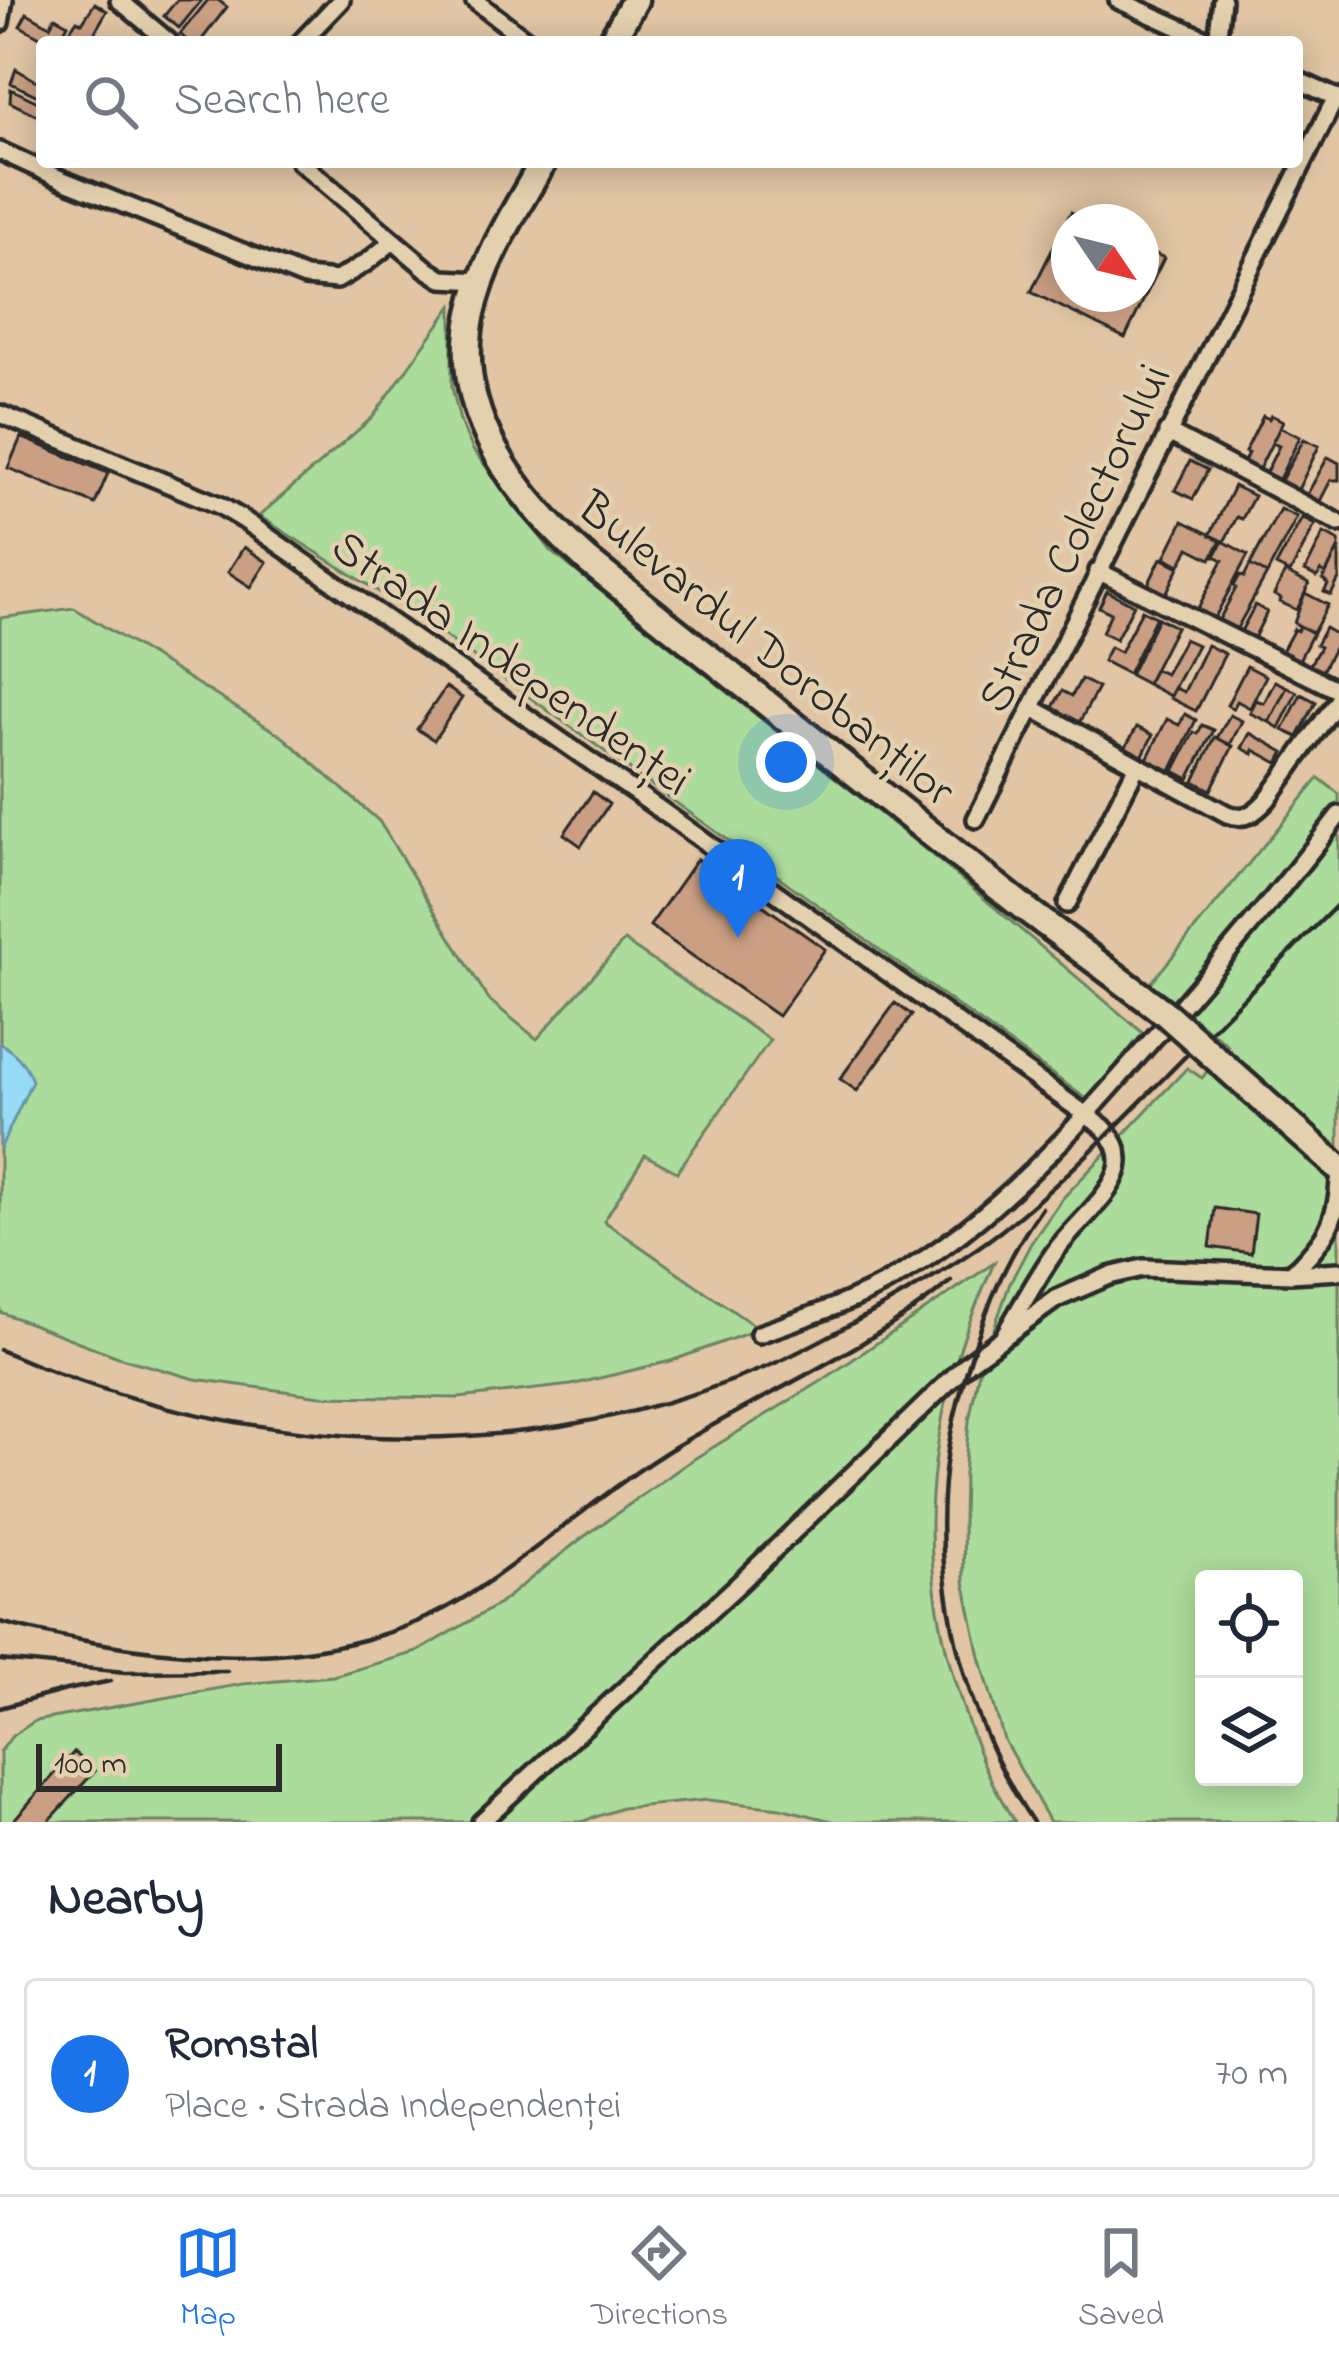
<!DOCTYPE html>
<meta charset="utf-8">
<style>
body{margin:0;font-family:"Indie Flower",sans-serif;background:#f2f2f3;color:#1f2937}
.controls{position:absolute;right:36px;bottom:36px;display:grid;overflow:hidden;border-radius:12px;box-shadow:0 6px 30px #0003}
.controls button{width:108px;height:108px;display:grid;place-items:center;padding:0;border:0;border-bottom:3px solid #e0e1e3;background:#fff;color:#1f2937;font:60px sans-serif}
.compass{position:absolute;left:1051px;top:204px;width:108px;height:108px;border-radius:50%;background:#fff;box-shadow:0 6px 30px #0003;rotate:125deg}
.scale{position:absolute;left:36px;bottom:30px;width:246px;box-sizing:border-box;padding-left:12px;border:6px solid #2b2b2b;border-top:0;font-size:33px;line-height:42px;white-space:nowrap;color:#2b2b2b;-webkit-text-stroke:9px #e3d0ae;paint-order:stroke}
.you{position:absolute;left:786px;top:762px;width:42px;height:42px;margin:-30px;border:9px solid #fff;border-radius:50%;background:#1a73e8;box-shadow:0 0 0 18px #1a73e833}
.badge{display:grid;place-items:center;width:78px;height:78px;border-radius:50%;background:#1a73e8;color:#fff;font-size:39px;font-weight:700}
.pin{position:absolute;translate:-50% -99px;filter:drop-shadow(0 3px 6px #0008)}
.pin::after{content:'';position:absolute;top:63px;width:42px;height:36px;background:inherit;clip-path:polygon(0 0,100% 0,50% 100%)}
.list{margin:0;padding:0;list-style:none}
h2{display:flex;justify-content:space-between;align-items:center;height:156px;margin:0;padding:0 48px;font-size:51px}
h2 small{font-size:39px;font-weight:400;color:#747a83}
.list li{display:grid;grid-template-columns:78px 1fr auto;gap:36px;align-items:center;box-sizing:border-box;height:192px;margin:0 24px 24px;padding:0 24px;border:3px solid #e0e1e3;border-radius:12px}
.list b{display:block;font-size:45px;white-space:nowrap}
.list p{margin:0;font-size:39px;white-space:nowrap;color:#747a83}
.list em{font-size:39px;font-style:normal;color:#747a83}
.icon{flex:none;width:66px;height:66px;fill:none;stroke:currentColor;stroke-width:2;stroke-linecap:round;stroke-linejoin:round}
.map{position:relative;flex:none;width:1339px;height:1822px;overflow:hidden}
.search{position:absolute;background:#fff;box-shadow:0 6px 30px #0003;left:36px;right:36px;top:36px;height:132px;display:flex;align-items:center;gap:30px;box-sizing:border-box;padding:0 42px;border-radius:12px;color:#747a83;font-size:45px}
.sheet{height:372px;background:#fff}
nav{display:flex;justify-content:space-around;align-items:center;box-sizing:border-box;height:168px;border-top:3px solid #e0e1e3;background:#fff;font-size:33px;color:#747a83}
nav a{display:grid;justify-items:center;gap:6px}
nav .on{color:#1a73e8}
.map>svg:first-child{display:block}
.green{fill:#acdc9c;stroke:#6c8464;stroke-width:3;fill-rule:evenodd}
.water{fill:#95dbf6;stroke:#6b95a5;stroke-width:3}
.building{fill:#ca9f83;stroke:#2b2b2b;stroke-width:3}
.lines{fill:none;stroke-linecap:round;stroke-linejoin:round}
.street-casing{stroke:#2b2b2b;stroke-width:24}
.primary-casing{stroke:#2b2b2b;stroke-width:33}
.street{stroke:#e3d0ae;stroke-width:15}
.primary{stroke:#e3d0ae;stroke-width:24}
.rail{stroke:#2b2b2b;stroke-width:4.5}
.primary-bridge-casing{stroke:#2b2b2b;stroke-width:33;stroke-linecap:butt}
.primary-bridge{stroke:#e3d0ae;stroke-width:24}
.labels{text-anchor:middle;stroke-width:9;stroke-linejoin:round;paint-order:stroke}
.street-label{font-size:48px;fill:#2b2b2b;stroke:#e3d0ae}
</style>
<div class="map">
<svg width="1339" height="1822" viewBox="0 0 1339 1822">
<rect width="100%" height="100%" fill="#e1c5a4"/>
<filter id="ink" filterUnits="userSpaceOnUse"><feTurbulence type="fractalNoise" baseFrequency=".00833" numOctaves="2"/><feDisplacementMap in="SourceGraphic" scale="24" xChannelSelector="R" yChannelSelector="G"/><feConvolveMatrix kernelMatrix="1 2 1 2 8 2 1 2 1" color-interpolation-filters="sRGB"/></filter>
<g filter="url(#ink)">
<path class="green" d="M452,306v81l8,34 13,29 79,102 389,310 202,171 -55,67 -671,-484 -158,-100 113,-98z
M74,608l208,128 97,85 110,179 48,39 87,-98 146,99 -93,132 -32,-17 -41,66 155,108 -88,32 -100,24 -112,13 -138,-2 -126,-17 -74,-21 -121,-46v-694z
M1319,778l20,16v1028h-289l-46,-82 -24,-83 -16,-76 -1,-57 1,-51 5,-52 10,-50 31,-88 21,-40 31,-44 125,-131 15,10 26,-33 -78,-61zM1204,1579h90v198h-90z
M994,1263c-12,28 -25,57 -34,86 -37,121 -40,225 -1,346 14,45 30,88 56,127h-179l-56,-14 -72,-8 -86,8 -41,14h-581v-70l12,-16 23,-15 208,-37 90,-8 84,-24 82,-48 79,-63 111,-79 131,-80z"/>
<path class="water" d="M0,1043c15,10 26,20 32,38l-32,68z"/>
<path class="building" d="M177,0h25l-23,28 -15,-12z
M208,0h10l9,7 -27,35h-11l-9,-8z
M95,3l12,8 -18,31h-27l15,-22 5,3z
M27,13l23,13 5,-9 13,7 -10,18h-9l-29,-16z
M16,69l22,13 4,-7v23l-31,-15z
M11,89l27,13 4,-4v20l-32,-16z
M1071,212l19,10h-21v72h72v-47l23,11 -39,80 -94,-46z
M1271,415l12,6 -24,48 -15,-7 4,-9 -3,-1 18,-36 6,3z
M1280,427l20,10 -22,44 -13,-7 14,-28 -7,-3z
M21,437l87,36 -13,31 -87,-36z
M1304,439l15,7 -22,46 -18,-8z
M1328,457l11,6v17h-8l-13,25 -13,-7z
M1190,461l18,9 -15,29 -18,-9z
M1234,486l20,10 -12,23 -5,-2 -13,25 -14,-7z
M1280,509l17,8 -30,57 -17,-9z
M1302,518l13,7 -25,48 -14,-7z
M1183,521l38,19 -10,19 -22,-11 -9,17 -15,-8z
M1324,533l15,8v6l-13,27 -5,-3 -4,6 -12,-6z
M1223,541l25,14 -34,64 -17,-9 26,-50 -8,-4z
M244,547l23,15 -16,25 -23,-15z
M1339,547v32l-8,16 -7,-3 4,-7 -5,-6z
M1161,558l18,9 -13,27 -18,-9z
M1250,565l17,9 -31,56 -17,-10 17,-32 -2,-2 6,-11 4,2z
M1285,572l24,12 -12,26 -17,-8 1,-3 -7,-4z
M1107,591l27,14 -18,34 -14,-7 9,-19 -12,-6z
M1305,593l23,12 -15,28 -19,-10z
M1255,605l12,7 -14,28 -13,-7z
M1142,610l14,7 -28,57 -25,-13 7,-14 10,5z
M1158,618l18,9 -29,57 -17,-9z
M1300,626l13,7 -15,29 -17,-9 13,-24 3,2z
M1325,628l14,8v3l-19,36 -12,-7 12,-21 -4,-2z
M1184,639l13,6 -27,51 -23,-12 8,-15 10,5z
M1207,645l18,9 -29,57 -26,-13 5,-10 9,4z
M1247,666l19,10 -16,32 -13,-7 -4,8 -6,-4z
M1081,679l17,9 -19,35 -27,-14 10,-18 10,5z
M1275,681l12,6 -18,35 -19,-9 6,-13 8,3z
M446,687l16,11 -28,42 -17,-11z
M1287,687l10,5 -18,36 -10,-6z
M1301,694l15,8 -18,35 -15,-7z
M1185,714l11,6 -25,51 -24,-12 20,-40 12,6z
M1230,715l12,6 -12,24 -13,-7z
M1202,725l12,5 -25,49 -15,-8 20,-39 4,2z
M1137,727l16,8 -11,22 -17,-9z
M1250,733l34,19 -6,11 -24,-13 -1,4 -11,-6z
M1215,737l18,9 -22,44 -17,-9z
M593,792l16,12 -28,42 -17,-12z
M697,859l128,90 -47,67 -128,-90z
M895,1003l17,12 -55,76 -17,-12z
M1215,1208l41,6 -5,39 -41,-6z
M74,1752l21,19 -47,51h-36z"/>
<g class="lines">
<g class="street-casing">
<path id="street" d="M119,0l50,42
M474,0l55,42
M1118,0l94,42
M0,23l4,-23
M301,42l40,-42
M1217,42l5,-42
M1297,80l42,19
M0,151l63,29 242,97 32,3 30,-18 25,-20
M300,162l128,108 14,9 40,2
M0,414l219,91 25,15 415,289 444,318c11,12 19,25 15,42 -7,28 -47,59 -64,84 -18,26 -33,54 -49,81
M1167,432l172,91
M1098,571l241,120
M1032,708l195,106c18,7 28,-1 40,-14l72,-101
M976,819l360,-722
M1067,904l70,-138
M1291,1274c31,-31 46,-49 48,-93
M759,1334c45,-16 92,-31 134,-55 106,-61 187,-156 266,-247 62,-71 123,-142 180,-217
M481,1822l260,-240 227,-219 88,-64 53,-23 34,-8 148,6 48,-3"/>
</g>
<g class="primary-casing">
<path id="primary" d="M611,42l24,-42
M543,162c-27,48 -59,96 -71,151 -22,100 45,185 116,248l435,346
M1302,1135l37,33"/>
</g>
<use href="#street" class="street"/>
<use href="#primary" class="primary"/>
<path class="rail" d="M0,1350c242,106 520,121 766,17 36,-15 70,-35 105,-54 44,-25 89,-51 130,-82 59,-46 112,-102 165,-155 57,-58 115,-115 173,-173
M0,1622c152,39 331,60 470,-28 72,-46 135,-105 208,-149 91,-54 192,-96 273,-164
M0,1660l125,12 102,-1
M0,1708l66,-18 45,-9
M1033,1822c-65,-96 -99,-225 -89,-340 4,-49 17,-96 33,-143 15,-47 36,-91 65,-131"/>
<g class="primary-bridge-casing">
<path id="primary-bridge" d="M1023,907l143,107 136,121"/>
</g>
<use href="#primary-bridge" class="primary-bridge"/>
</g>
</g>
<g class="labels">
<g class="street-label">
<text transform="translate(1072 537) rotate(-64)" y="17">Strada Colectorului</text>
<text transform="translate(768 647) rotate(39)" y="17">Bulevardul Dorobanților</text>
<text transform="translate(513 661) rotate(35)" y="17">Strada Independenței</text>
</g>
</g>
</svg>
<div class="controls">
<button><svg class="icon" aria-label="locate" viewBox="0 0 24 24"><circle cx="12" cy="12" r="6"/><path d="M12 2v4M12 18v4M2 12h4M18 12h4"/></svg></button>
<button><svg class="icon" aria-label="layers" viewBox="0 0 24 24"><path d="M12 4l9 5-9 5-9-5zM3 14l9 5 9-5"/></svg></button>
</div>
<svg class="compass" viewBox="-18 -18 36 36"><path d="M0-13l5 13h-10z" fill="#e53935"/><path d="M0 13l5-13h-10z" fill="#747a83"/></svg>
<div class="scale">100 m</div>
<div class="you"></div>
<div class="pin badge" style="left:738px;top:938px">1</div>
<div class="search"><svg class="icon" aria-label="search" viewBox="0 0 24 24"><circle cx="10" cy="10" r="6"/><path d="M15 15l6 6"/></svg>Search here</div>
</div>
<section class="sheet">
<h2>Nearby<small></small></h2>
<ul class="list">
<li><span class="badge">1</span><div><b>Romstal</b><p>Place · Strada Independenței</p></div><em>70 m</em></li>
</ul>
</section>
<nav>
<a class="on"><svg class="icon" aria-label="map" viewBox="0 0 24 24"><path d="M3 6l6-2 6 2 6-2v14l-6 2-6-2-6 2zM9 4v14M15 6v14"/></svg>Map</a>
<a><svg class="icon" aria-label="directions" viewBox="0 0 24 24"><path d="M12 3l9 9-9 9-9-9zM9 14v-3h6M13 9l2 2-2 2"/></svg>Directions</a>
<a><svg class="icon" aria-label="saved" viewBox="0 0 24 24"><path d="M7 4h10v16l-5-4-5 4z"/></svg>Saved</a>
</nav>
